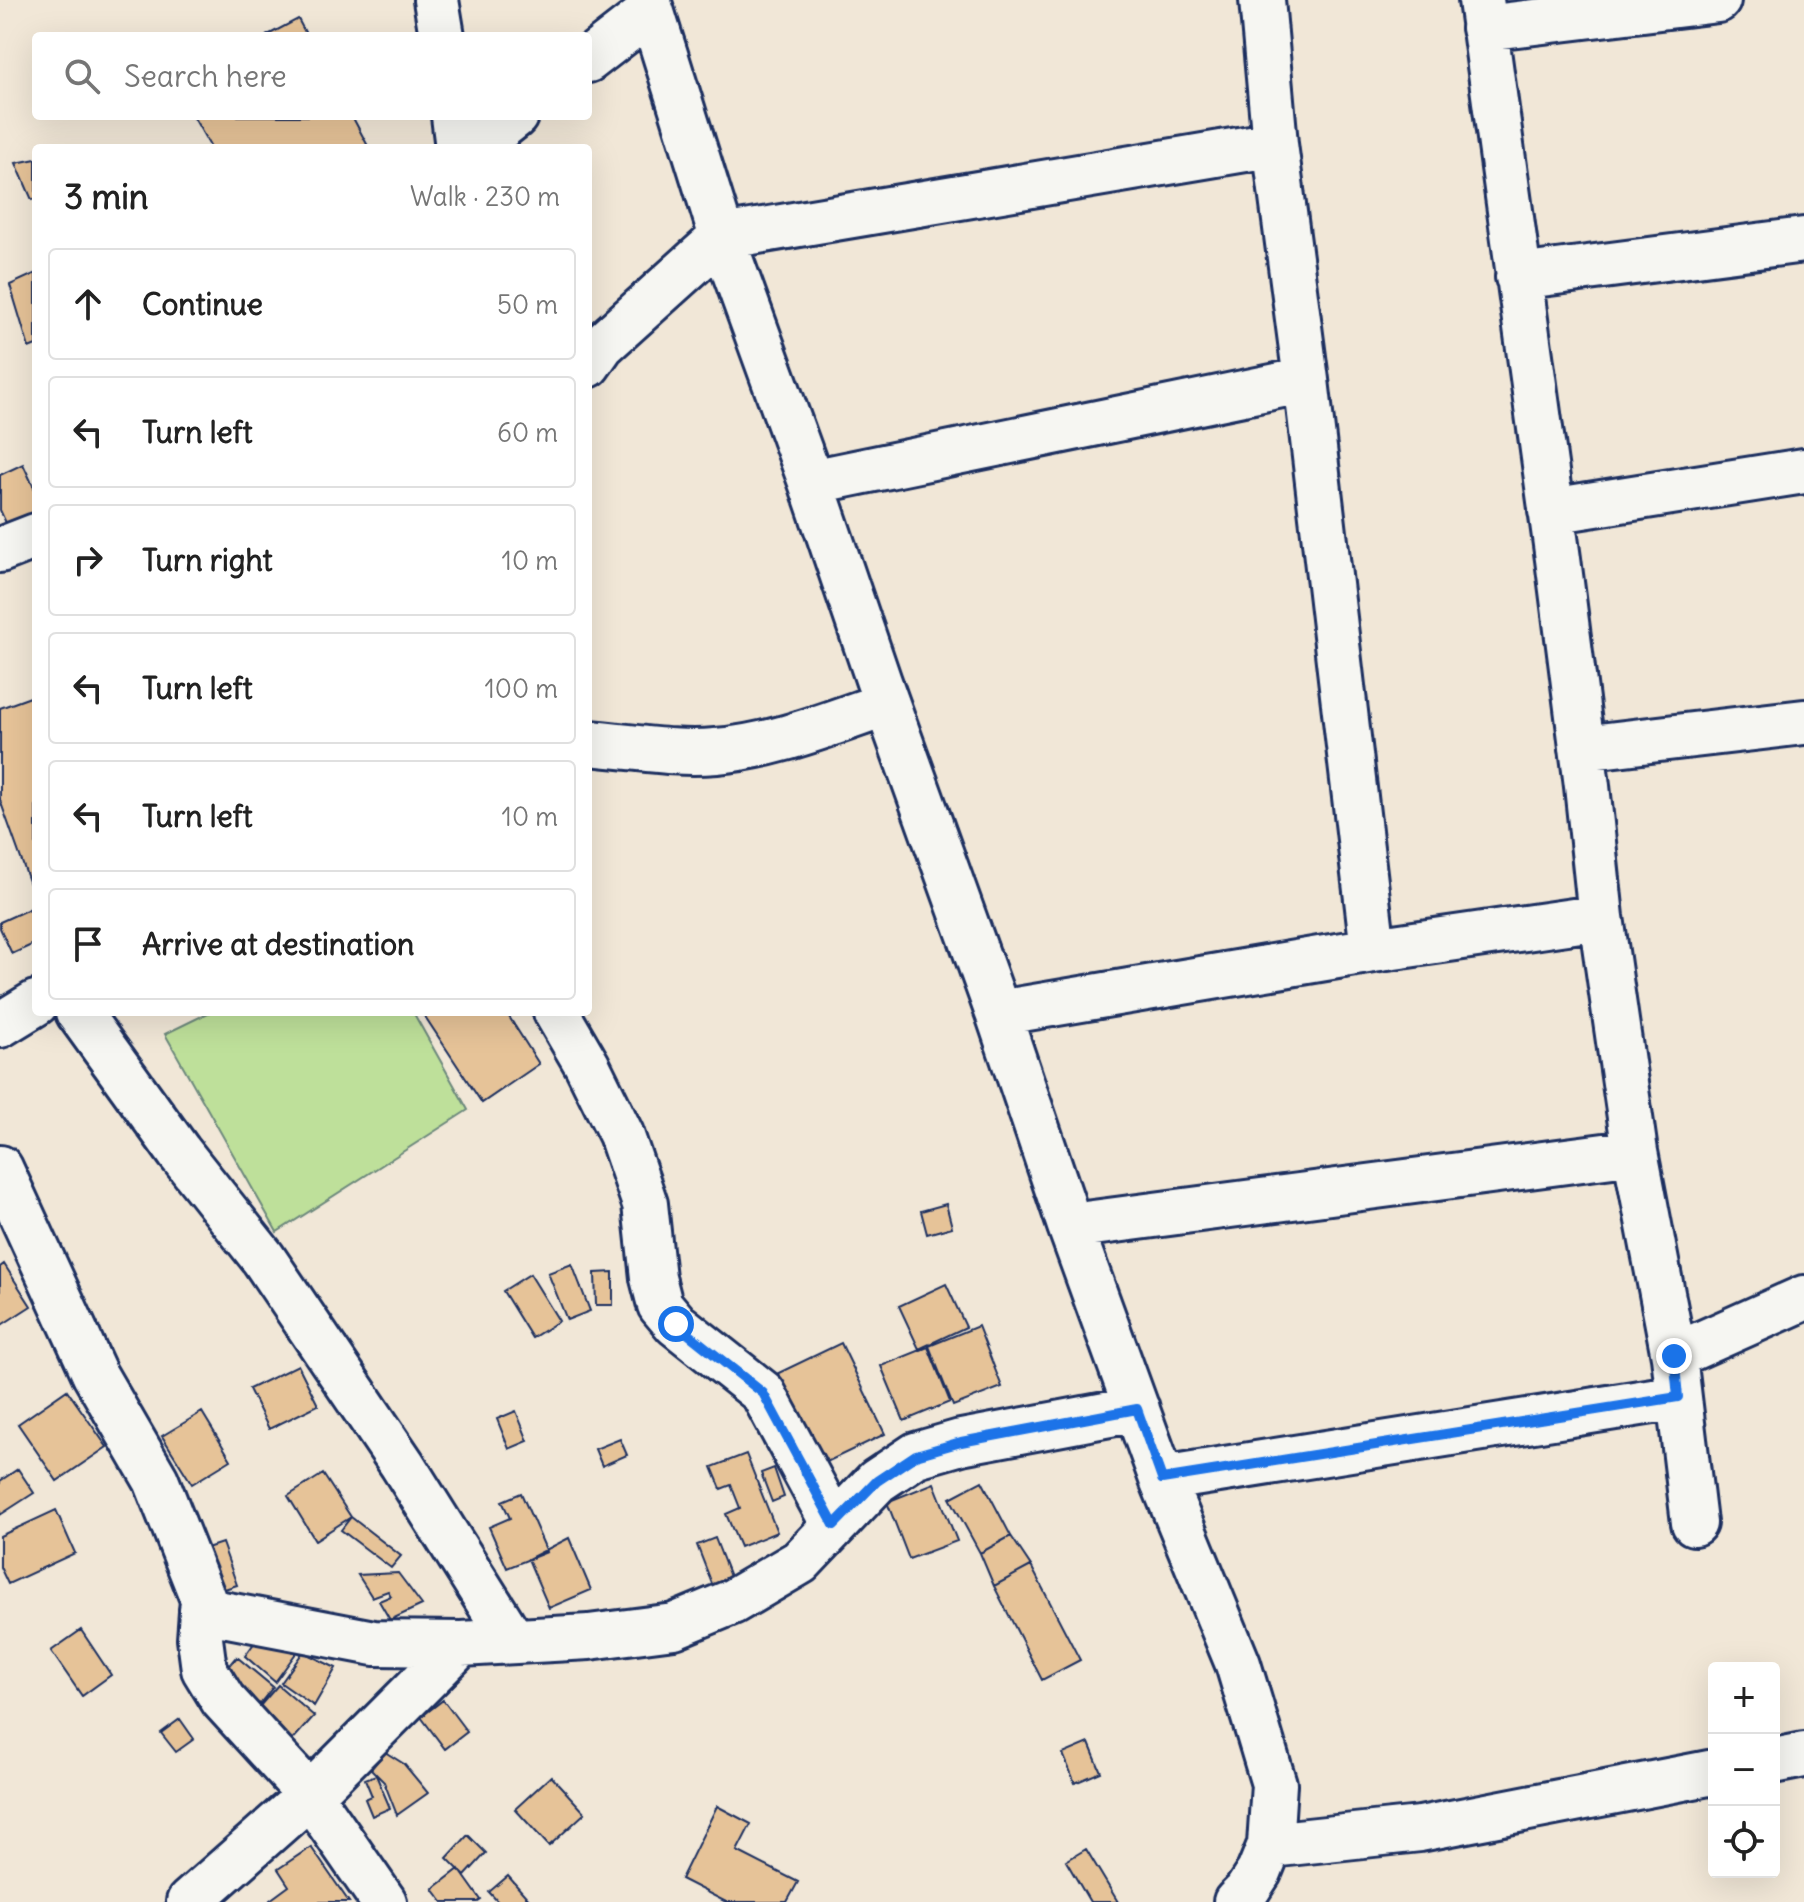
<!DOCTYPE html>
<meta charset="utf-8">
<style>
body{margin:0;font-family:Delius,sans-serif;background:#f6f6f6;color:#222}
.controls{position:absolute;right:24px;bottom:24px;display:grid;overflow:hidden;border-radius:8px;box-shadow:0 8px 32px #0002}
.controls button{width:72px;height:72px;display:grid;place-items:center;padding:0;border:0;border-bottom:2px solid #e0e0e0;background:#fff;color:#222;font:40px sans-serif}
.stop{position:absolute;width:24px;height:24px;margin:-18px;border:6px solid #1a73e8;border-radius:50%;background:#fff}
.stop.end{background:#1a73e8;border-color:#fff;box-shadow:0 2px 8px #0008}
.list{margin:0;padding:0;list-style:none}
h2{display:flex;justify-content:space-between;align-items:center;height:104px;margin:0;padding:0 32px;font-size:34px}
h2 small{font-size:26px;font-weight:400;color:#767676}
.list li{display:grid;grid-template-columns:52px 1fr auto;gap:24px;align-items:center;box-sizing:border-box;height:112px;margin:0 16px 16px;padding:0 16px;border:2px solid #e0e0e0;border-radius:8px}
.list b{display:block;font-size:30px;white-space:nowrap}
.list em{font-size:26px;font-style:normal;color:#767676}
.icon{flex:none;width:44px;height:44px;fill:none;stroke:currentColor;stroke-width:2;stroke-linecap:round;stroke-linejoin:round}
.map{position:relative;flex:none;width:1804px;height:1902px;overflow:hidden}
.search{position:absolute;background:#fff;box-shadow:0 8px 32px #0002;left:32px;top:32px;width:560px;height:88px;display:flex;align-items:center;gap:20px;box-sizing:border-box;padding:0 28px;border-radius:8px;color:#767676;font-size:30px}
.panel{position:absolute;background:#fff;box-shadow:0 8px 32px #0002;left:32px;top:144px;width:560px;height:872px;border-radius:8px}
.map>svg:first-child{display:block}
.green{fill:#bee09a;stroke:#6c887c;stroke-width:2}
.building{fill:#e6c398;stroke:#1b2f5e;stroke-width:2}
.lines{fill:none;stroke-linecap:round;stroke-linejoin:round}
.minor-casing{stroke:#1b2f5e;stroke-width:50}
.minor{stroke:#f6f6f2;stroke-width:44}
.route{stroke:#1a73e8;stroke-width:10}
</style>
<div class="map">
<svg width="1804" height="1902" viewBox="0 0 1804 1902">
<rect width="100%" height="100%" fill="#f1e7d7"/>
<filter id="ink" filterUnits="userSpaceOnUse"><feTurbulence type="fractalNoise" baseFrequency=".0125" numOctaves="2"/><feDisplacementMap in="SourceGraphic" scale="16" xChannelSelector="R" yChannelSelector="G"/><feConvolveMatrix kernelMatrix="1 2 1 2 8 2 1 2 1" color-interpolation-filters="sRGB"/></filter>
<g filter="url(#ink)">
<path class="green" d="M210,1012h203l55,98 -191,122 -112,-198z"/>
<path class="building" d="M298,19l9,17h-41z
M193,116h159l17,32h-158z
M36,159v39l-4,2 -16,-37z
M36,273v72l-7,3 -19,-63z
M23,464l13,28v35l-23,11 -13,-28v-35z
M36,695v206l-36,-101v-92z
M33,907l3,7v29l-24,11 -12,-26v-6z
M422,1012h84l33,52 -57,39z
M946,1204l6,23 -25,7 -6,-23z
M4,1264l27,42 -31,20v-59z
M572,1264l18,47 -23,9 -19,-47z
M613,1272v33h-17l-1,-32z
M530,1274l29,47 -27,17 -29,-47z
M946,1284l20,43 -47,22 -20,-43z
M978,1326l24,61 -49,19 -24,-60z
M841,1343l44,91 -77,37 -44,-91z
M928,1347l22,55 -46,19 -23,-55z
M298,1365l20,40 -49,24 -20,-40z
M67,1390l40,57 -50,34 -39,-57z
M516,1411l12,30 -19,8 -12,-30z
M202,1412l29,48 -39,24 -30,-48z
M620,1439l7,16 -25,11 -7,-17z
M746,1454l31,78 -37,15 -14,-33 14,-6 -9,-23 -10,4 -9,-22z
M774,1468l10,29 -12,5 -11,-29z
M18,1469l16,24 -34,22v-34z
M323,1474l28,43 -36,23 -27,-44z
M982,1481l29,55 -31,17 -30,-55z
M934,1483l23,58 -48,18 -22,-57z
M521,1493l26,59 -40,16 -18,-41 21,-9 -8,-17z
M56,1510l19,43 -67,31 -8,-17v-31z
M351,1517l50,39 -10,12 -50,-38z
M1011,1536l20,30 -37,20 -14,-33z
M569,1538l22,52 -42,18 -21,-49z
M715,1538l19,49 -18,7 -19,-49z
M222,1543l15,42 -19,6 -14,-42z
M1031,1566l49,94 -38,20 -48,-94z
M398,1573l24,32 -32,15 -11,-19 12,-5 -3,-5 -16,6 -14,-22z
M81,1630l30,45 -29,21 -31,-45z
M262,1632l37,17 -24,33 -30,-26z
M303,1652l33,16 -22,38 -33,-23z
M237,1657l36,30 -20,25 -36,-31z
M278,1685l36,31 -26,29 -35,-31z
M443,1700l24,32 -22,17 -24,-32z
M180,1719l14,20 -18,13 -15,-19z
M1089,1743l12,29 -26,11 -12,-29z
M385,1752l19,12 24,29 -31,22 -13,-33 -13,-13z
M376,1775l14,33 -18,8 -7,-17 7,-3 -7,-17z
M551,1776l34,37 -36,33 -34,-37z
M717,1806l34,18 -14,27 61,31 -11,20h-61l-45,-23z
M468,1835l18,18 -21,23 -18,-18z
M311,1847l38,55h-78l-1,-2 19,-14 -11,-17z
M1086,1849l32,53h-28l-24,-41z
M459,1869l22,31 -3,2h-35l-10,-13z
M508,1876l23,26h-33l-9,-10z"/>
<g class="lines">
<g class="minor-casing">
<path id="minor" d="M436,0l6,36
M648,0l74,237 89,245 68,200 119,331 72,213 92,253 76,185 36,120 -4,61 -11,27 -13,20 -10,10
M1262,0l13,144 31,236 67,570
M1481,0l77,559 29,227 14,131 34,235 39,204 20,167
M1484,28l234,-28
M588,60l62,-48
M454,116l4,32
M474,148l41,-32
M1518,277l286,-37
M588,365l14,-20 120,-108 553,-93
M811,482l495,-102
M1551,511l253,-40
M0,550l36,-14
M588,743c42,3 86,12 128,8 60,-5 115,-28 171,-47
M1582,748l222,-26
M78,1012l101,140 84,106 139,206 111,177
M556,1012l31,53 34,69 24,70 8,74 7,27 16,19 87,69 71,132
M998,1013l375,-63 228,-33
M0,1025l36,-22
M0,1168l95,207 61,105 47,119 -3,40 4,30 19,31 87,95 74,107
M1070,1226l565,-74
M1674,1356l130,-58
M1162,1479l516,-82
M202,1610l172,33 87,1 128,-7 85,-11 58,-24 68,-40 77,-81 39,-26 45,-13 176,-33
M1774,1761l30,-6
M1270,1845l150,-16 294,-57
M189,1902l121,-107 151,-151"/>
</g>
<use href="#minor" class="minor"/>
</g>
</g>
<g class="lines" filter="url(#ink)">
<path class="route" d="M676,1324l87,69 71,132 43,-44 39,-26 45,-13 176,-33 25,70 516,-82 -4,-41"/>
</g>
</svg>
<div class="controls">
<button>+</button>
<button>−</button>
<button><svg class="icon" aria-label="locate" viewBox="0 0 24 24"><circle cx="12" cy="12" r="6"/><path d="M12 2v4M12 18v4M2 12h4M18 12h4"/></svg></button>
</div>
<div class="stop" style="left:676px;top:1324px"></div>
<div class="stop end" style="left:1674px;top:1356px"></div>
<div class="search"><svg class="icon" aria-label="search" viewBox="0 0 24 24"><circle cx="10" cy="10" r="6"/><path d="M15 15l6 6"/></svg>Search here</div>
<section class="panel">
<h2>3 min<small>Walk · 230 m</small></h2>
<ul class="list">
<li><svg class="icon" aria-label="ahead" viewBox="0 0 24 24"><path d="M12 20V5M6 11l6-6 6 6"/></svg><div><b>Continue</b></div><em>50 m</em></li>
<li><svg class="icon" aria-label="left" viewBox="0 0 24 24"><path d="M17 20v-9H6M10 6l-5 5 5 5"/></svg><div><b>Turn left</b></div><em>60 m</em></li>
<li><svg class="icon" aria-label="right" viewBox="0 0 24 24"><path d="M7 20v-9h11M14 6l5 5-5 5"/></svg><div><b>Turn right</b></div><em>10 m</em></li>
<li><svg class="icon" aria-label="left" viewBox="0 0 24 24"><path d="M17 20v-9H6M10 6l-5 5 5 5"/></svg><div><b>Turn left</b></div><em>100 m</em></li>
<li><svg class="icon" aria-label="left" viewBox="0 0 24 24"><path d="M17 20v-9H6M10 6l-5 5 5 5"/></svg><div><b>Turn left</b></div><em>10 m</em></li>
<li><svg class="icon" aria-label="arrive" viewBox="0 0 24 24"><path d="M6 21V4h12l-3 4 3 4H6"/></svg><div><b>Arrive at destination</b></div></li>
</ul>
</section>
</div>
